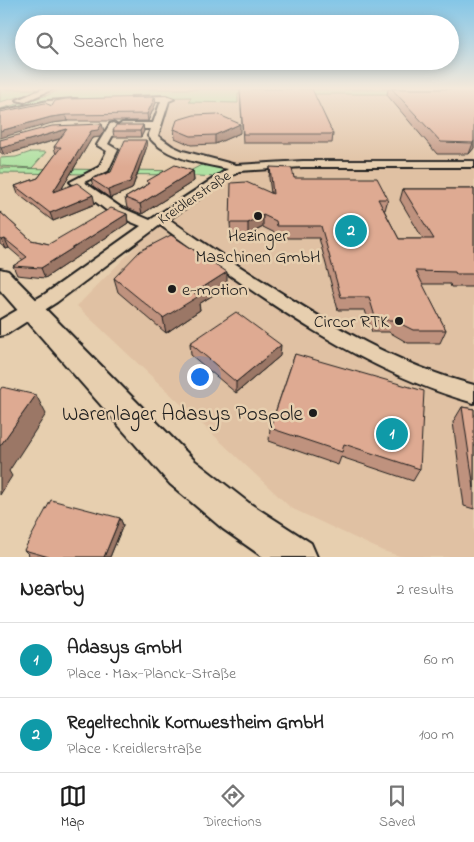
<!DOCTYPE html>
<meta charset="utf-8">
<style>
body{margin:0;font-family:"Indie Flower",sans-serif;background:#f6f6f6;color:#222}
.you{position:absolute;left:199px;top:376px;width:18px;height:18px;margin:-12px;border:4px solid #fff;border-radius:50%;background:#1a73e8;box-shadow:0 0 0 8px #1a73e833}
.badge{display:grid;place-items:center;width:32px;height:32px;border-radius:50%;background:#1c1c1c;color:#fff;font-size:16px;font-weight:700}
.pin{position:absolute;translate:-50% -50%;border:2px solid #fff;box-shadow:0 1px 5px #0006}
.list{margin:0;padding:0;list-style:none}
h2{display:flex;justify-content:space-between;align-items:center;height:65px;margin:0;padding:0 20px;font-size:21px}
h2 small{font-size:16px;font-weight:400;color:#767676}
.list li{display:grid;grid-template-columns:32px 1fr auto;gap:15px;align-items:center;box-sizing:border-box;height:75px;padding:0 20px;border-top:1px solid #e0e0e0}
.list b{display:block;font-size:19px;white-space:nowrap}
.list p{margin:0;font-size:16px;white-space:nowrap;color:#767676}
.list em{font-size:16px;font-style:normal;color:#767676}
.icon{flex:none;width:28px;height:28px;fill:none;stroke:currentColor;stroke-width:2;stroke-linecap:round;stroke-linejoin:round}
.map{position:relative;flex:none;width:474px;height:557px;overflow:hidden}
.search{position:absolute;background:#fff;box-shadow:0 2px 12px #0003;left:15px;right:15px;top:15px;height:55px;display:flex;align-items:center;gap:12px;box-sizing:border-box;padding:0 18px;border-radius:28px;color:#767676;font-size:19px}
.sheet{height:215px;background:#fff}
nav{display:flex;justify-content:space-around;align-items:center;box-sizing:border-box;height:70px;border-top:1px solid #e0e0e0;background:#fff;font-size:14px;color:#767676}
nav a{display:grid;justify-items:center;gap:2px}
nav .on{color:#1c1c1c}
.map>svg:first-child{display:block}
.built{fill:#e0c1a3}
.green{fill:#afe1a2;stroke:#667e5f}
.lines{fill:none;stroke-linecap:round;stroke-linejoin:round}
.minor-casing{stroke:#1c1c1c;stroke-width:4}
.secondary-casing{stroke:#1c1c1c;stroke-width:4}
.minor{fill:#e7cfaf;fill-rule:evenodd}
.secondary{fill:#e7cfaf;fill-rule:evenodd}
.wall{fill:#bf927e;stroke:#1c1c1c}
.shaded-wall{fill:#9b7766;stroke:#1c1c1c}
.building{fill:#deaa92;stroke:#1c1c1c}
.poi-dot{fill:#1c1c1c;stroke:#e7cfaf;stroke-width:2}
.labels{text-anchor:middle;stroke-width:5;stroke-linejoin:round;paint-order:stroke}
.far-street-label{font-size:15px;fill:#1c1c1c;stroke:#e7cfaf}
.poi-label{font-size:18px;fill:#1c1c1c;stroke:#e7cfaf}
.near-poi-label{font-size:21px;fill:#1c1c1c;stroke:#e7cfaf;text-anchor:end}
</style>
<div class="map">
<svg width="474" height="557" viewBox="0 0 474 557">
<rect width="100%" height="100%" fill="#e7cfaf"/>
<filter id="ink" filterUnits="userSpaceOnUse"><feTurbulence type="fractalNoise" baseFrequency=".02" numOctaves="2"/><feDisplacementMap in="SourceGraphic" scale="10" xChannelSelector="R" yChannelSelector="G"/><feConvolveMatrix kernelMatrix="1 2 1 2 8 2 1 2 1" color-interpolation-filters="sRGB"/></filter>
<g filter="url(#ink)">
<path class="built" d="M175,92l299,1v464h-71l-20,-6 -92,-43 -214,-202 85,-86 68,-46 -54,-23 -23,-15 13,-38z"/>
<path class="green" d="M0,89h37l-8,5 -29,8z
M61,89h413v5h-236v9l-49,-1 2,-5 -129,2 -62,14v-4l48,-14z
M31,152h15l-14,16 -32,-2v-8l16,-1z
M207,162l22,7 -11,8 -42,-2 -176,-2v-5l190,3z"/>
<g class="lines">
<g class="minor-casing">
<path id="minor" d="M42,89h11l-29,13 -7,-2z
M166,96l8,3 -5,2 -11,35 14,10 11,5 53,14 67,-4h171v6h-171l-64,4 -70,48c32,23 65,44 98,65 66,42 131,81 207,101v18c-117,-33 -217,-108 -314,-178l-103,77 -50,32 -7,2v-16l45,-26 96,-68 -31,-13 -40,-31 29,-15 8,-16 -10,-6 13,-21 3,-1 5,3 4,-3h31l8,-22h-27l-4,-2 1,-2zM118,126l4,3h29l-3,7c18,23 53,27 80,33l-78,51 -30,-13 -36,-25 24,-11 10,-21 -10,-6z
M74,99h3v4l-29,2 -48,12v-6l48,-10z"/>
</g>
<g class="secondary-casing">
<path id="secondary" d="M0,269l8,2 186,189 55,43 62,40 6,14h-54l-40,-28 -53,-45 -170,-194z"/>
</g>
<use href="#minor" class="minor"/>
<use href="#secondary" class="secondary"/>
</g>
<path class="wall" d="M240,89l93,45 -1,9h-89z
M388,89h86v59l-5,6h-32l-50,-59z
M156,103l-8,18h-80l-16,2v-17z
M143,125l1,6 -3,6h-27l-1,-6z
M174,129l66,4 -25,11 -24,1 -16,-7z
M104,131l-4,6 -8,1 -30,50 33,16 -42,17 -35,-27 -3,-8 23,-8 18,-24 -2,-7 6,-8 -56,16 -4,-3v-12z
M147,146l-15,43 -22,9 -17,-12 -2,-7 20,-7z
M270,167l24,11 94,21 -3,11h-1l15,29h24l-23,-39 3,-11h71v98h-23l-1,-3h-28l24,46 -6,13h-32l-19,-11h-17l-7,-22h-27l-19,-72h-43l-1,-5 -12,-6 -15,8h-17l-1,-12 41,-30 -2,-15z
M193,171l1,10 -52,33 -15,-6 -2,-10 23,-14 -1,-3z
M0,212l31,28 18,4 78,-30 1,9 -83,55 -28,-3 -4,-9 10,-6 -14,-12 -3,1 -6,-5z
M114,278l113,8 -28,18 1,6 -34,23 -48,-41z
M190,343l90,13 -44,37 -45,-38z
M295,354l125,115 -7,12 -72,-24 -3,8 -69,-24 1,-13z
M462,407l12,2v100l-10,-3 -11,-84z
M120,518l3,7 -13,32h-78l-2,-1 -6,-6z"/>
<path class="shaded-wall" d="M155,97l1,6 -8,18 -1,-7z
M66,115l2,6 -16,2 -52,15v-7l51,-14z
M102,124l2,7 -4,6 -8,1 -37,62 -2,-8 38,-61z
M240,124v9l-25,11v-9z
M143,125l1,6 -3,6 -1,-6z
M67,129l2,7 -65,19 -3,-7z
M146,140l1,6 -15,43 -22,9 -2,-8z
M474,141v7l-5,6 4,-11z
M193,171l1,10 -52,33 -2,-10z
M93,195l2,9 -42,17 -3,-8z
M127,214l1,9 -83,55 -4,-10z
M263,215v12l-15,8v-12z
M5,239l4,9 -3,1 -4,-9z
M227,272v14l-28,18 1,6 -34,23 -3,-15 31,-25z
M281,345l-1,11 -44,37v-11z
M36,395l10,19 -37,57 3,5 -12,19v-49z
M120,518l3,7 -13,32h-6z"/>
<path class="building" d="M240,89h72l21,45h-90z
M392,89h82v52l-1,2 -32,-1z
M155,97l-8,17 -81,1 -15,2 -51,14v-19l45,-9 7,3 3,-5 11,-2z
M217,114l23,10 -25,11 -24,1 -17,-7 3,-9 17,-5z
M102,124l-4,6 -7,1 -38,61 24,-9 16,12 -43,18 -35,-27 23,-8 23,-31h-7l13,-18 -66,19 -1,-1v-7l52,-14z
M116,125h27l-3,6h-27z
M125,140h21l-16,42 -22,8 -17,-11 20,-7z
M175,165l18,6 -53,33 -15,-6 24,-14 -2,-3z
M270,167l22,1 2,10h83l11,21h-10l21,40h35l-31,-50h71v85h-18l-1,-2 -39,-1 30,59h-33l-20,-10h-17l-7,-23h-28l-20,-71h-44l-1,-5 -13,-6 -15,8h-18l1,-40 15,-1 27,12z
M111,208l16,6 -86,54 -28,-2 14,-9 -22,-18 -3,1 -2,-1v-27l31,28 18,4z
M171,235l56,37 -33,21 5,3 -36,22 -49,-40 26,-27z
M236,312l45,33 -45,37 -46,-39z
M295,354l129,37 -4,78 -76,-25 -2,8 -72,-24z
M2,387l34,8 -36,51v-56z
M462,407l12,2v79z
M51,500l69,18 -16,39h-55l-25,-7z"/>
</g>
<linearGradient id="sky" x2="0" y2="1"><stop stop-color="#84c6e7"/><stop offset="0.53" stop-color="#f4e9db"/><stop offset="1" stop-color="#f4e9db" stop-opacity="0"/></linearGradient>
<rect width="474" height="167" fill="url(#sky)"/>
<g class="poi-dot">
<circle cx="258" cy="216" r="5"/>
<circle cx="172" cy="289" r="5"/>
<circle cx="399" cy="321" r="5"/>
<circle cx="313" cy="413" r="5"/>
</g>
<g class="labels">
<g class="far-street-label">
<text transform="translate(194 197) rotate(-34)" y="5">Kreidlerstraße</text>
</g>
<g class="poi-label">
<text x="258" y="241">Hezinger<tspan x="258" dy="21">Maschinen GmbH</tspan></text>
<text x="182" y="295" text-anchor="start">e-motion</text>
<text x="389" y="327" text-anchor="end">Circor RTK</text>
</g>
<g class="near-poi-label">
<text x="303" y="420">Warenlager Adasys Pospole</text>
</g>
</g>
</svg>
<div class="you"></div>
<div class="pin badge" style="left:392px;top:434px;background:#0f9aa8">1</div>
<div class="pin badge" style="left:351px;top:231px;background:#0f9aa8">2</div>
<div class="search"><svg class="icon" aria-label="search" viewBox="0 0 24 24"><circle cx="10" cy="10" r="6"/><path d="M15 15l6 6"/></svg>Search here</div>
</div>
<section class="sheet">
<h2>Nearby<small>2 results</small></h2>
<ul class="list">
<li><span class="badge" style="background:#0f9aa8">1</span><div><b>Adasys GmbH</b><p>Place · Max-Planck-Straße</p></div><em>60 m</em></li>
<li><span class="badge" style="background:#0f9aa8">2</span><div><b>Regeltechnik Kornwestheim GmbH</b><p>Place · Kreidlerstraße</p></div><em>100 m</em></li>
</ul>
</section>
<nav>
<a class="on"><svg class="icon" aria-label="map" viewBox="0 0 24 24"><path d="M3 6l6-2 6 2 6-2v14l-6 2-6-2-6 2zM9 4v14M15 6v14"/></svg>Map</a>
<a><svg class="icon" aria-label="directions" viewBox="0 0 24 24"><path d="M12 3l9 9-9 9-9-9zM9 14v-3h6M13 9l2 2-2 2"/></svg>Directions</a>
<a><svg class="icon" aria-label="saved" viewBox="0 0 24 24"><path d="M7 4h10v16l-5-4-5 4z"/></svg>Saved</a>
</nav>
